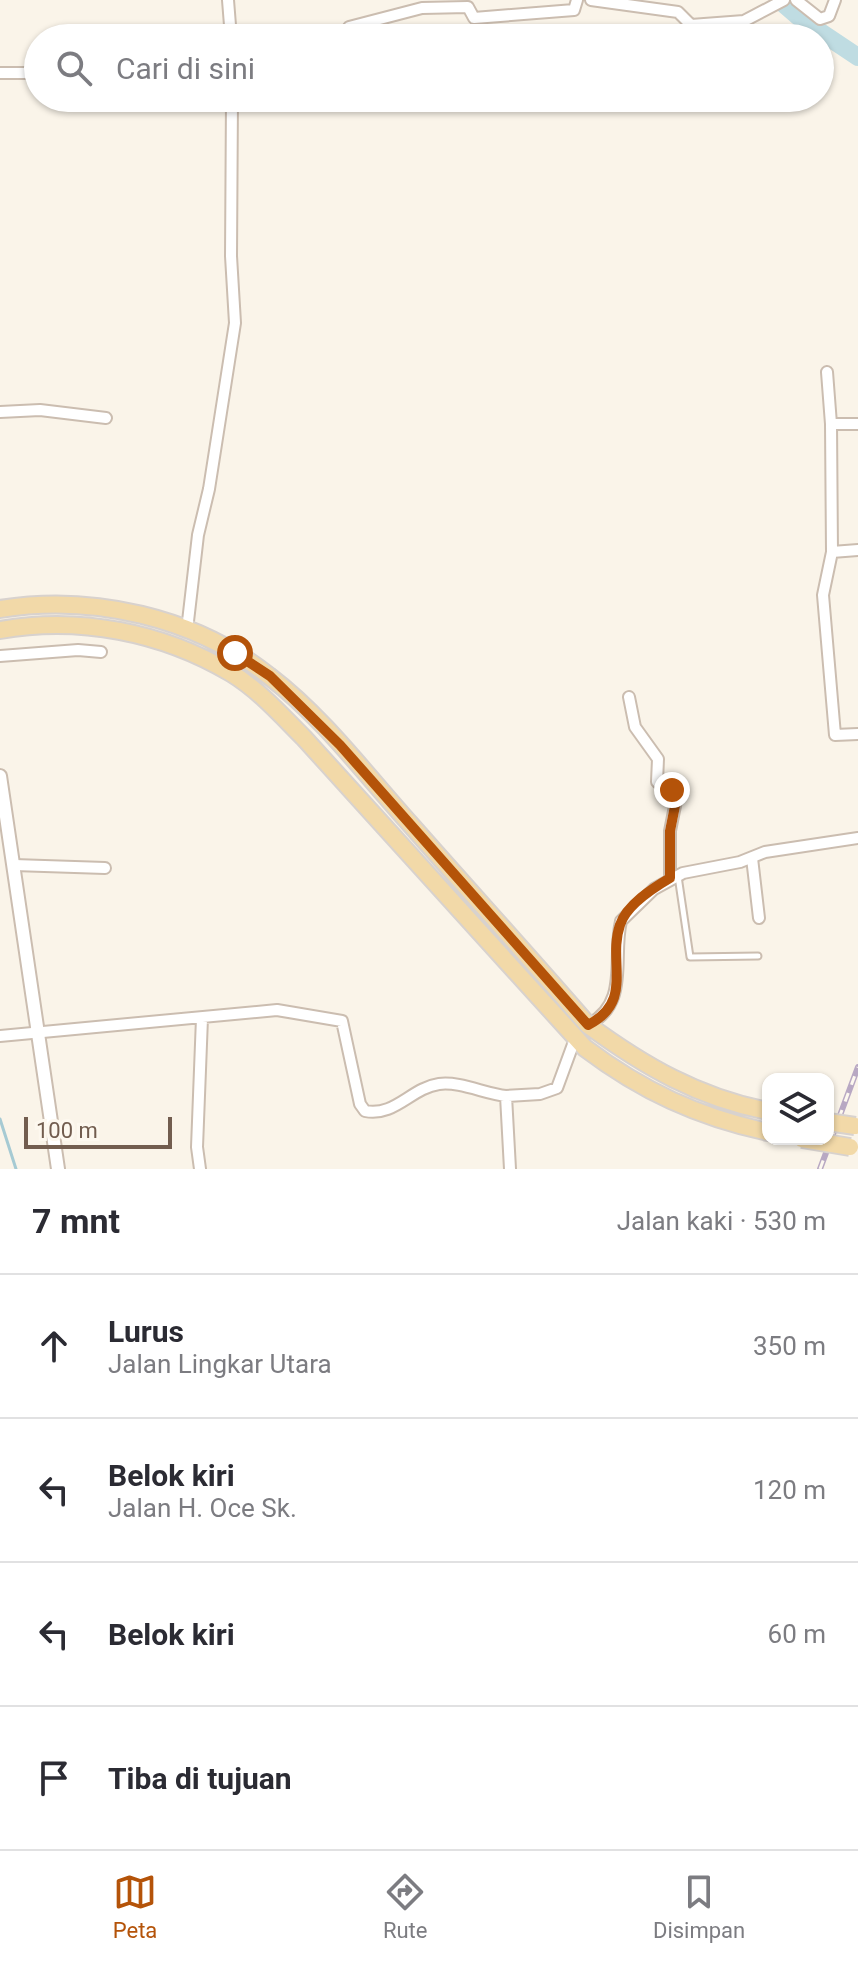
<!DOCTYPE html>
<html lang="id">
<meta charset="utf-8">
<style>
body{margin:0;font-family:Roboto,sans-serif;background:#f7f7f7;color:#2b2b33}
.controls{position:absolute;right:24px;bottom:24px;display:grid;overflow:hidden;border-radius:16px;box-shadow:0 2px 6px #0004}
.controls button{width:72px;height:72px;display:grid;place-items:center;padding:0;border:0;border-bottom:2px solid #e1e1e2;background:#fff;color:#2b2b33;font:40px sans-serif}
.scale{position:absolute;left:24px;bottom:20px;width:148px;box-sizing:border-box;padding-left:8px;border:4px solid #725d4f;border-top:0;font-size:22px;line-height:28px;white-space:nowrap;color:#725d4f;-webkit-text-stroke:6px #fdf8ef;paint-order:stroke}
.stop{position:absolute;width:24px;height:24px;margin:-18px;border:6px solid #b45309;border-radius:50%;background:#fff}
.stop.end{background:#b45309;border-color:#fff;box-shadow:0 2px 8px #0008}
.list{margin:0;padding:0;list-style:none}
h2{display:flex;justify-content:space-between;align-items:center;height:104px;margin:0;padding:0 32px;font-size:34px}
h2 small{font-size:26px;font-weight:400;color:#7c7c81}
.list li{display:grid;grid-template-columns:52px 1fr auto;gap:24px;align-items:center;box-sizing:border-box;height:144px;padding:0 32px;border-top:2px solid #e1e1e2}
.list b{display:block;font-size:30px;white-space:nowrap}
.list p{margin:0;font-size:26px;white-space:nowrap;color:#7c7c81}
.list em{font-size:26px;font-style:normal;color:#7c7c81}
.icon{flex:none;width:44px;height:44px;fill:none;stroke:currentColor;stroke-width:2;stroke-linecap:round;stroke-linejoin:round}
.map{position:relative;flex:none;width:858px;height:1169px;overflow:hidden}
.search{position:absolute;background:#fff;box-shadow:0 2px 6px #0004;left:24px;right:24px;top:24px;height:88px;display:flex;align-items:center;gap:20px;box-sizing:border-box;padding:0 28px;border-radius:44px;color:#7c7c81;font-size:30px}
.sheet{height:680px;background:#fff}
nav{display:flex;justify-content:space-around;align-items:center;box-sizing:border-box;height:112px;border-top:2px solid #e1e1e2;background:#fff;font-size:22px;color:#7c7c81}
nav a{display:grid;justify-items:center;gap:4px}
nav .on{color:#b45309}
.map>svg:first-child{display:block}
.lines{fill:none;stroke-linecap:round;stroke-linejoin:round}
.stream{stroke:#a6cad3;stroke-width:3}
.river{stroke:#bfdce2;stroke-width:18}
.service-casing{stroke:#cbbdb0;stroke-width:9}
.minor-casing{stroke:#cbbdb0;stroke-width:14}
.tertiary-casing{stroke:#cbbdb0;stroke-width:16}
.primary-casing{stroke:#d8d2ce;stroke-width:20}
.service{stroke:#fff;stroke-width:5}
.minor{stroke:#fff;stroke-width:10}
.tertiary{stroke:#fff;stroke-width:12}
.primary{stroke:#f2d9a8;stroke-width:16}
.rail-casing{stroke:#b8a8c3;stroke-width:6}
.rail{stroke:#fdf8ef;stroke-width:3;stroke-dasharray:9;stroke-linecap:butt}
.primary-bridge-casing{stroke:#d8d2ce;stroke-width:20;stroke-linecap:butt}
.primary-bridge{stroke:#f2d9a8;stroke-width:16}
.route{stroke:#b45309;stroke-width:10}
</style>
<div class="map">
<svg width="858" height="1169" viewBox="0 0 858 1169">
<rect width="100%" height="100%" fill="#faf4e9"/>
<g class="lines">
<path class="stream" d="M0,1119l16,50"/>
<path class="river" d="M779,0l22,19 57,38"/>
<g class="service-casing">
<path id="service" d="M678,876l12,81 68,-1"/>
</g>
<g class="minor-casing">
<path id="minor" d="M228,0l3,38
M591,0l87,12 13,13 53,-4 40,-21
M796,0l24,19 9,-3 6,-16
M349,27l73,-19 46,-1 6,11 100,-8 3,-10
M0,73h38
M827,372l4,52
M0,412l40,-2 66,8
M858,424h-27l1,128 -9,43 12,140 23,-1
M832,552l26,-2
M187,630l11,-95 11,-46 26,-166 -4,-67 1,-158
M0,656l78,-6 23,2
M629,697l6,30 23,32 -1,23 20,14 -7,35v47
M752,858l7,60
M14,865l91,3
M588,1025c42,-22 24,-66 33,-104l33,-32 29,-16 57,-11 25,-10 93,-14
M0,1036l277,-26 65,11 18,83 5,7c30,6 46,-23 74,-27 20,-3 47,10 67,12l4,73
M506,1096l34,-2 17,-6 18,-49
M200,1169l-3,-22 5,-129"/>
</g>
<g class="tertiary-casing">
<path id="tertiary" d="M0,776l58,393"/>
</g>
<g class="primary-casing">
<path id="primary" d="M0,609c92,-15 195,8 269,67 54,41 97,99 142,149 59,67 119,133 177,200 56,41 111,73 180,86
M0,630c79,-14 162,2 231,43 28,17 50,42 73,65l281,310c57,43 113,69 183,84"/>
</g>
<use href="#service" class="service"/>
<use href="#minor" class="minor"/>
<use href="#tertiary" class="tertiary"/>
<use href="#primary" class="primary"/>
<g class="rail-casing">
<path id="rail" d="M820,1169l38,-102"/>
</g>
<use href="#rail" class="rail"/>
<g class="primary-bridge-casing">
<path id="primary-bridge" d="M828,1122l27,4
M802,1139l48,8"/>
</g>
<use href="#primary-bridge" class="primary-bridge"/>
</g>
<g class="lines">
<path class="route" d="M235,653l35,23 70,69 248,280c47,-24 19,-63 32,-100 6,-20 33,-37 50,-47v-47l7,-35 -5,-6"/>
</g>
</svg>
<div class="controls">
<button><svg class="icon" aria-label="layers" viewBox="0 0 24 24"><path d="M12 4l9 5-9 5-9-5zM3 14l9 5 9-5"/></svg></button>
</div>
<div class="scale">100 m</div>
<div class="stop" style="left:235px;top:653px"></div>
<div class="stop end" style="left:672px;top:790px"></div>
<div class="search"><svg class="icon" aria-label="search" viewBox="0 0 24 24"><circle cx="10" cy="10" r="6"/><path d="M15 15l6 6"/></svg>Cari di sini</div>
</div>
<section class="sheet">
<h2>7 mnt<small>Jalan kaki · 530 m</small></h2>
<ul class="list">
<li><svg class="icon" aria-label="ahead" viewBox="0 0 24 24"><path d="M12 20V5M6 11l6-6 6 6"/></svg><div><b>Lurus</b><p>Jalan Lingkar Utara</p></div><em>350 m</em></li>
<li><svg class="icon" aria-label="left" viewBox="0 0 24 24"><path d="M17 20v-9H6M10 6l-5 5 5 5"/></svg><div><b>Belok kiri</b><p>Jalan H. Oce Sk.</p></div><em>120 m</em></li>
<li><svg class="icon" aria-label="left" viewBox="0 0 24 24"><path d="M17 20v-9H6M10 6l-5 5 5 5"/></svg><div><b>Belok kiri</b></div><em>60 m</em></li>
<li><svg class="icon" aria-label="arrive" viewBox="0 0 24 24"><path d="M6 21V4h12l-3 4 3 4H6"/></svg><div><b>Tiba di tujuan</b></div></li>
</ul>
</section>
<nav>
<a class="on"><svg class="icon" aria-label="map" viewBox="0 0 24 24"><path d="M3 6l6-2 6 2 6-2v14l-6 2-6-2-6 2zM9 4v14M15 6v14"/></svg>Peta</a>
<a><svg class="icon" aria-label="directions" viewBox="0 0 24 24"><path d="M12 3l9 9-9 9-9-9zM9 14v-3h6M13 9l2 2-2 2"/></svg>Rute</a>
<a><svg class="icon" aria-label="saved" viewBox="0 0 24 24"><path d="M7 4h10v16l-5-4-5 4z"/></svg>Disimpan</a>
</nav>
